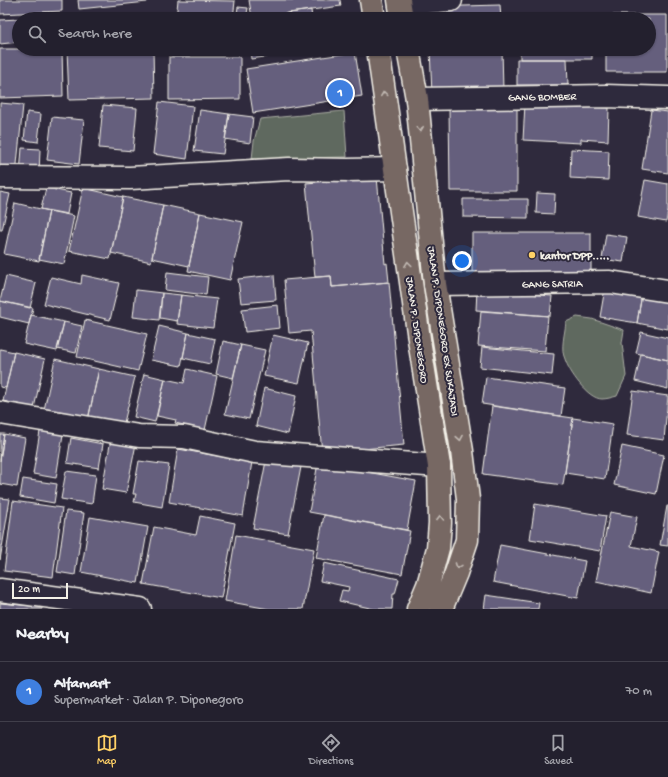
<!DOCTYPE html>
<meta charset="utf-8">
<style>
body{margin:0;font-family:"Gochi Hand",sans-serif;background:#2f2d3a;color:#f1f3f6}
.scale{position:absolute;left:12px;bottom:10px;width:56px;box-sizing:border-box;padding-left:4px;border:2px solid #f4f1e8;border-top:0;font-size:11px;line-height:14px;white-space:nowrap;color:#f4f1e8;-webkit-text-stroke:3px #2f2a3d;paint-order:stroke}
.you{position:absolute;left:462px;top:261px;width:14px;height:14px;margin:-10px;border:3px solid #fff;border-radius:50%;background:#1a73e8;box-shadow:0 0 0 6px #1a73e833}
.badge{display:grid;place-items:center;width:26px;height:26px;border-radius:50%;background:#ffd166;color:#fff;font-size:13px;font-weight:700}
.pin{position:absolute;translate:-50% -50%;border:2px solid #fff;box-shadow:0 1px 4px #0006}
.list{margin:0;padding:0;list-style:none}
h2{display:flex;justify-content:space-between;align-items:center;height:52px;margin:0;padding:0 16px;font-size:17px}
h2 small{font-size:13px;font-weight:400;color:#a3a3aa}
.list li{display:grid;grid-template-columns:26px 1fr auto;gap:12px;align-items:center;box-sizing:border-box;height:60px;padding:0 16px;border-top:1px solid #403e4a}
.list b{display:block;font-size:15px;white-space:nowrap}
.list p{margin:0;font-size:13px;white-space:nowrap;color:#a3a3aa}
.list em{font-size:13px;font-style:normal;color:#a3a3aa}
.icon{flex:none;width:22px;height:22px;fill:none;stroke:currentColor;stroke-width:2;stroke-linecap:round;stroke-linejoin:round}
.map{position:relative;flex:none;width:668px;height:609px;overflow:hidden}
.search{position:absolute;background:#23202e;box-shadow:0 1px 3px #0004;left:12px;right:12px;top:12px;height:44px;display:flex;align-items:center;gap:10px;box-sizing:border-box;padding:0 14px;border-radius:22px;color:#a3a3aa;font-size:15px}
.sheet{height:112px;background:#23202e}
nav{display:flex;justify-content:space-around;align-items:center;box-sizing:border-box;height:56px;border-top:1px solid #403e4a;background:#23202e;font-size:11px;color:#a3a3aa}
nav a{display:grid;justify-items:center;gap:2px}
nav .on{color:#ffd166}
.map>svg:first-child{display:block}
.green{fill:#5f695e;stroke:#aaada3}
.building{fill:#655f7d;stroke:#f4f1e8}
.lines{fill:none;stroke-linecap:round;stroke-linejoin:round}
.street-casing{stroke:#f4f1e8;stroke-width:25}
.primary-casing{stroke:#f4f1e8;stroke-width:25}
.street{stroke:#2f2a3d;stroke-width:22}
.primary{stroke:#776864;stroke-width:22}
.oneway{stroke:#c2bab3}
.poi-dot{fill:#ffd166;stroke:#2f2a3d;stroke-width:1.5}
.labels{text-anchor:middle;stroke-width:4;stroke-linejoin:round;paint-order:stroke}
.street-label{font-size:11px;fill:#f4f1e8;stroke:#2f2a3d}
.poi-label{font-size:11px;font-weight:bold;fill:#f4f1e8;stroke:#2f2a3d;text-anchor:start}
</style>
<div class="map">
<svg width="668" height="609" viewBox="0 0 668 609">
<rect width="100%" height="100%" fill="#2f2a3d"/>
<filter id="ink" filterUnits="userSpaceOnUse"><feTurbulence type="fractalNoise" baseFrequency=".025" numOctaves="2"/><feDisplacementMap in="SourceGraphic" scale="8" xChannelSelector="R" yChannelSelector="G"/><feConvolveMatrix kernelMatrix="1 2 1 2 8 2 1 2 1" color-interpolation-filters="sRGB"/></filter>
<g filter="url(#ink)">
<path class="green" d="M344,111l3,46 -95,2 2,-18 6,-22z
M577,317l15,2 32,11 -2,13 4,33 -9,20c-4,1 -10,3 -15,3 -14,0 -33,-27 -37,-40 -5,-10 0,-26 1,-37z"/>
<path class="building" d="M0,0h62v11l-62,3z
M78,0h69v2l-68,7z
M178,0l57,1 -2,18h-57z
M249,0h91l1,6 -89,12z
M500,5l1,14h-72l-1,-12z
M238,7l10,1 -2,11h-10z
M311,10l1,9h-52v-2z
M606,15h61v57h-61v-23h43v-30h-43z
M65,16v3h-46z
M19,19v23l-19,2v-24z
M0,49h62l1,47 -63,2z
M67,49h86l1,49 -85,2z
M250,49h70l-69,10z
M430,49h72l1,42 -71,3z
M520,49h72v10h-72z
M355,52l7,44 -109,17 -7,-44z
M169,57h71v42l-71,1z
M517,59h50l1,26h-51z
M159,102l34,4 -6,53 -34,-5z
M0,103l23,2 -7,69 -16,-1z
M525,104l84,4 -1,33 -27,-2v4l-58,-3z
M103,105l34,3 -4,43 -34,-3z
M449,107h68v84h-67z
M200,110l29,4 -6,40 -29,-3z
M651,110l17,2v61l-26,-4z
M27,112l14,2 -3,28 -14,-2z
M229,114l24,3 -3,26 -25,-4z
M52,117l32,3 -5,44 -32,-4z
M22,148l18,1 -1,26 -19,-1z
M571,149l38,2 -1,29 -38,-2z
M377,177l8,87 2,-1 2,19 -57,5 -1,-11 -16,1 -9,-94z
M645,180l23,4v27l-2,11 -28,-5z
M46,188l25,5 -4,21 -26,-5z
M83,188l40,9 -13,62 -41,-8z
M0,192l10,2 -8,36h-2z
M537,193l18,1 -1,20 -18,-1z
M123,197l40,8 -12,57 -40,-9z
M463,199h65v19l-65,-1z
M15,203l34,8 -10,50 -35,-7z
M163,205l37,8 -11,53 -37,-8z
M49,211l25,5 -10,48 -25,-5z
M200,213l43,9 -13,58 -42,-9z
M472,233h119v44h-119z
M606,234l21,3 -4,25 -21,-3z
M167,272l41,5 -2,18 -41,-5z
M82,275l37,8 -9,37 -66,-16 7,-27 30,7z
M274,275l2,25 -35,3 -3,-24z
M6,276l30,7 -6,25 -30,-7z
M331,276l1,11 57,-5 15,163 -82,8 -11,-122 -22,2 -5,-53z
M605,288l37,6 -5,29 -37,-6z
M136,290l26,3 -3,27 -26,-3z
M477,290l75,6 -2,20 -74,-6z
M162,293l19,2 -4,26 -17,-3z
M642,294l26,5v30l-31,-6z
M181,295l36,4 -4,29 -36,-4z
M0,301l33,7 -4,16 -29,-7z
M278,305l2,23 -35,4 -3,-23z
M481,311l67,5 -3,35 -67,-5z
M31,315l33,7 -7,29 -33,-7z
M85,320l62,14 -9,37 -61,-14z
M64,322l18,4 -6,27 -19,-4z
M159,326l29,7 -7,33 -30,-6z
M641,332l27,6v22l-32,-7z
M188,333l27,6 -5,25 -27,-6z
M273,335l35,8 -9,40 -35,-7z
M223,341l18,4 -8,33 -17,-4z
M241,345l24,5 -16,69 -24,-5z
M482,347l72,7 -2,21 -72,-8z
M0,349l14,3 -8,36 -6,-1z
M14,352l31,7 -11,49 -31,-7z
M641,354l27,6v29l-33,-8z
M55,359l44,10 -11,51 -44,-10z
M99,369l36,8 -13,54 -35,-7z
M187,369l30,7 -12,54 -30,-7 1,-3 -19,-4 8,-37 19,4z
M144,374l21,5 -10,43 -21,-5z
M486,377l79,11 -4,28 -79,-12z
M264,388l32,8 -8,38 -32,-8z
M633,391l35,5 -4,44 -37,-5z
M492,406l81,12 -10,67 -80,-11z
M573,418l40,6 -8,55 -40,-6z
M41,425l23,3 -8,50 -23,-4z
M0,434h4l-4,27z
M4,434l21,4 -8,49 -17,-3v-23z
M71,438l32,6 -4,24 -32,-5z
M111,439l25,5 -10,49 -24,-4z
M622,446l42,9 -8,39 -42,-9z
M178,449l74,13 -9,54 -74,-14z
M139,461l30,4 -7,42 -28,-5 2,-8h-3z
M266,461l35,6 -13,67 -35,-6z
M318,463l98,18 -9,49 -98,-18z
M66,471l30,4 -4,29 -31,-5z
M23,479l34,5 -3,19 -34,-6z
M0,498l10,1 -10,61z
M13,501l49,7 -9,69 -49,-6z
M535,504l71,12 -6,35 -70,-12z
M667,506h1v40l-8,-1z
M66,511l18,2 -9,62 -18,-3z
M610,512l27,5 -6,29 28,6 -8,41 -55,-12z
M324,515l86,16 -8,43 -86,-16z
M200,516l35,7 -14,75 -78,-14 11,-57 42,8z
M90,517l58,10 -10,56 -57,-11z
M236,535l78,14 -11,60h-34l-44,-8z
M500,545l85,16 -7,37 -85,-16z
M324,563l75,16 -4,15h-2l-1,15h-18l-35,-8 3,-11 6,1 1,-4 -29,-6z
M486,595l53,8 -1,6h-54z
M0,603l42,4v2h-42z"/>
<g class="lines">
<g class="street-casing">
<path id="street" d="M400,4l51,-4
M417,99l189,-3 62,2
M0,177l130,1 159,-9 59,1 47,-1
M435,284l175,-2 58,9
M0,413l139,23 45,1 71,15 184,14
M0,590l140,19"/>
</g>
<g class="primary-casing">
<path id="primary" d="M371,0l3,19
M399,0l3,19
M378,49l42,297 19,120 1,57 -2,25 -10,37 -10,24
M408,49l9,50 18,185 27,167 6,48 -1,41 -11,33 -15,36"/>
</g>
<use href="#street" class="street"/>
<use href="#primary" class="primary"/>
</g>
<defs><path id="oneway-chevron" d="M-2-3.5L2.5 0L-2 3.5" fill="none" stroke-width="1.6" stroke-linecap="round" stroke-linejoin="round"/></defs>
<g class="oneway">
<use href="#oneway-chevron" transform="translate(384 94) rotate(-98)"/>
<use href="#oneway-chevron" transform="translate(420 129) rotate(84)"/>
<use href="#oneway-chevron" transform="translate(408 264) rotate(-98)"/>
<use href="#oneway-chevron" transform="translate(460 438) rotate(80)"/>
<use href="#oneway-chevron" transform="translate(440 518) rotate(-91)"/>
<use href="#oneway-chevron" transform="translate(458 566) rotate(110)"/>
</g>
</g>
<circle class="poi-dot" cx="532" cy="255" r="4"/>
<g class="labels">
<g class="street-label">
<text transform="translate(542 96) rotate(-1)" y="4">GANG BOMBER</text>
<text transform="translate(552 283) rotate(-1)" y="4">GANG SATRIA</text>
<text transform="translate(418 330) rotate(82)" y="4">JALAN P. DIPONEGORO</text>
<text transform="translate(444 331) rotate(82)" y="4">JALAN P. DIPONEGORO EX SUKAJADI</text>
</g>
<g class="poi-label">
<text x="540" y="259">kantor DPP.....</text>
</g>
</g>
</svg>
<div class="scale">20 m</div>
<div class="you"></div>
<div class="pin badge" style="left:340px;top:93px;background:#3f7fe0">1</div>
<div class="search"><svg class="icon" aria-label="search" viewBox="0 0 24 24"><circle cx="10" cy="10" r="6"/><path d="M15 15l6 6"/></svg>Search here</div>
</div>
<section class="sheet">
<h2>Nearby<small></small></h2>
<ul class="list">
<li><span class="badge" style="background:#3f7fe0">1</span><div><b>Alfamart</b><p>Supermarket · Jalan P. Diponegoro</p></div><em>70 m</em></li>
</ul>
</section>
<nav>
<a class="on"><svg class="icon" aria-label="map" viewBox="0 0 24 24"><path d="M3 6l6-2 6 2 6-2v14l-6 2-6-2-6 2zM9 4v14M15 6v14"/></svg>Map</a>
<a><svg class="icon" aria-label="directions" viewBox="0 0 24 24"><path d="M12 3l9 9-9 9-9-9zM9 14v-3h6M13 9l2 2-2 2"/></svg>Directions</a>
<a><svg class="icon" aria-label="saved" viewBox="0 0 24 24"><path d="M7 4h10v16l-5-4-5 4z"/></svg>Saved</a>
</nav>
